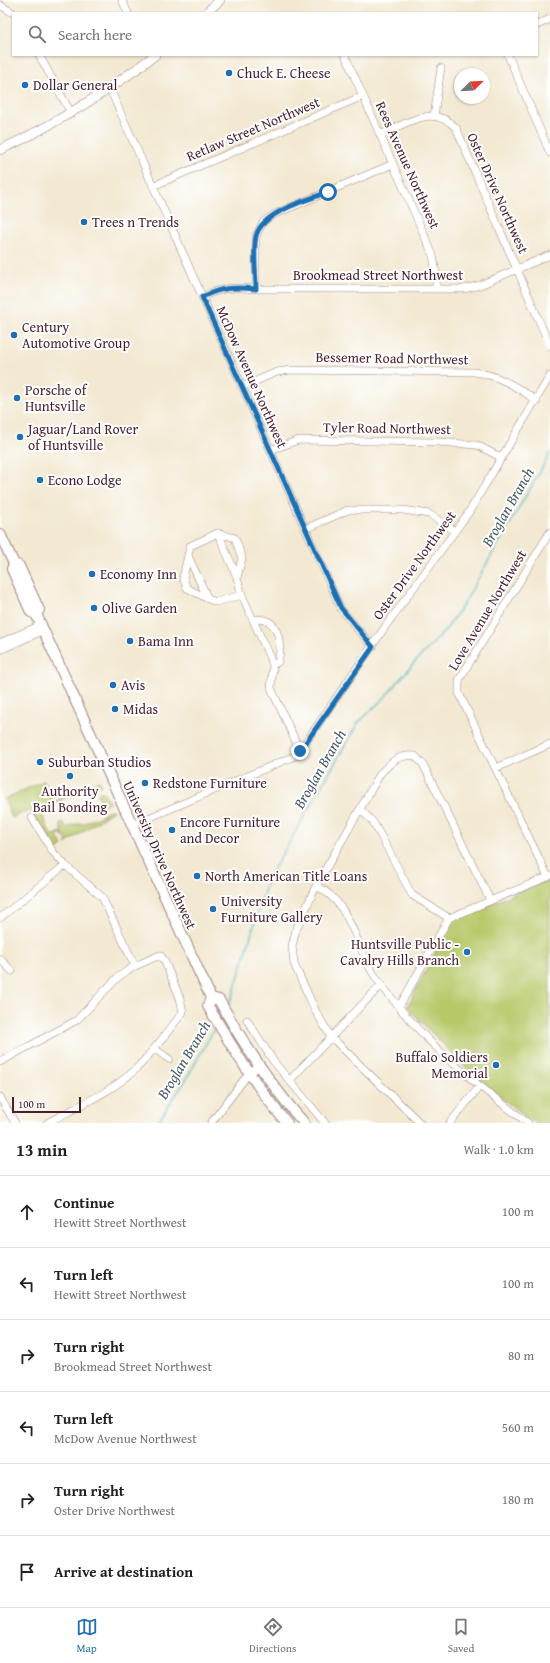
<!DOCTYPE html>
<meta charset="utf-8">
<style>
body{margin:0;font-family:"Gentium Book Plus",serif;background:#f6f6f6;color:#202124}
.compass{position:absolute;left:454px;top:68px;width:36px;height:36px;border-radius:50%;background:#fff;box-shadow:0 1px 3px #0004;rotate:66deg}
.scale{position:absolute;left:12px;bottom:10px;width:69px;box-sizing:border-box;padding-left:4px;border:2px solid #4a1f2b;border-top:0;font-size:11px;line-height:14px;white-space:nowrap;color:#4a1f2b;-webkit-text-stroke:3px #fff;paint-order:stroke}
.stop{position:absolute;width:12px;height:12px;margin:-9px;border:3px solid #1f6fb2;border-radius:50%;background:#fff}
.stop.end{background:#1f6fb2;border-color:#fff;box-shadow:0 1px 4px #0008}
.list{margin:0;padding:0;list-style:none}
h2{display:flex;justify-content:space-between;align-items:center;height:52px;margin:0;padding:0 16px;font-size:17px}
h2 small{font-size:13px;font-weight:400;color:#757577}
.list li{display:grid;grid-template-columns:26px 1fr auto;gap:12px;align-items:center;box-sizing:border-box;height:72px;padding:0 16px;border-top:1px solid #e0e0e0}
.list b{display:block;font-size:15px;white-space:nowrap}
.list p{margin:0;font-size:13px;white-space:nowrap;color:#757577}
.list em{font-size:13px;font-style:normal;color:#757577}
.icon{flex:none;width:22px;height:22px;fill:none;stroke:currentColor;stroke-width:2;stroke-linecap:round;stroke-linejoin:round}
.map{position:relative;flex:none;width:550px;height:1123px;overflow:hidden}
.search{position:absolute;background:#fff;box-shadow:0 1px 3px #0004;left:12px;right:12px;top:12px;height:44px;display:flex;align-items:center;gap:10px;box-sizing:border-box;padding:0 14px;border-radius:0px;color:#757577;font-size:15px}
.sheet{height:484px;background:#fff}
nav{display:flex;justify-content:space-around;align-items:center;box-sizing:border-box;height:56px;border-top:1px solid #e0e0e0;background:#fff;font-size:11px;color:#757577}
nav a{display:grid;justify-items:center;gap:2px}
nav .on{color:#1f6fb2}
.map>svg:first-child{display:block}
.green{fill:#b8c96b;stroke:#81744b}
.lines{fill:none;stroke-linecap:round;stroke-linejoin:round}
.stream{stroke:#44b4bd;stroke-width:1.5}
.minor-casing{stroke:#9e847e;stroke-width:8}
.major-casing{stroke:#9e847e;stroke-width:10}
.highway-casing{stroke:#9e847e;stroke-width:12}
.minor{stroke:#fff;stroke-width:7}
.major{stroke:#fff;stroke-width:9}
.highway{stroke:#fff;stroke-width:10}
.route{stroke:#1f6fb2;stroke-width:5}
.poi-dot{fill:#1f6fb2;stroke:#fff;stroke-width:1.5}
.labels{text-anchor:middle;stroke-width:4;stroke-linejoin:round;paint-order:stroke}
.poi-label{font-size:14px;fill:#4a1f2b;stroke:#fff;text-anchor:start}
.street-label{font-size:14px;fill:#4a1f2b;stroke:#fff}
.water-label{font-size:15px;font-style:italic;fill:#485b65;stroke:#fff}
</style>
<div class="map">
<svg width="550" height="1123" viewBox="0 0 550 1123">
<rect width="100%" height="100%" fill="#fff"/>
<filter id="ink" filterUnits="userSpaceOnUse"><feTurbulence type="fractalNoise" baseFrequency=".025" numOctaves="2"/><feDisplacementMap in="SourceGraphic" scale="8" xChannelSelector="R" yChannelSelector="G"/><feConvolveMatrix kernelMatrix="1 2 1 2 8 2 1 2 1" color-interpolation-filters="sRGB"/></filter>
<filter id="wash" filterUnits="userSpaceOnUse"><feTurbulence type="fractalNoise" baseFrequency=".012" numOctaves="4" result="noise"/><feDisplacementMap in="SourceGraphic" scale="16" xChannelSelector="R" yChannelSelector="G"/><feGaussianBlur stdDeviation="0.9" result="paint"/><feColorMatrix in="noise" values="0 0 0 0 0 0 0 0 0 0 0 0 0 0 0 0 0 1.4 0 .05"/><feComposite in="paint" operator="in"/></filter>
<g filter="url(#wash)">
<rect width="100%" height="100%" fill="#f3e9d2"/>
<path class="green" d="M44,781l10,21 45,-21 2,4 -8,5 -16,3 -37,16 11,27 10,-4 3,6 -3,-4 -4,3 6,9 -6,4 -28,-40 -17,8 -8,-19z
M104,792l5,11 -6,3 -5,-11 1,-3z
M111,810l2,1 -48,33 2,-3 -4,-7 -3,-11 3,-1 3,6 14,-5 2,1 23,-10 -1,-2z
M550,879v244h-16l-57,-44 -70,-72 44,-84 5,-5z"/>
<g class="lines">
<path class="stream" d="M228,1006l5,-11 35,-116 90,-156 27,-26 28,-33 31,-32 19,-27 87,-151
M157,1123l27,-40 32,-57"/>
</g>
</g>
<g filter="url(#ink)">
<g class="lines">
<g class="minor-casing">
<path id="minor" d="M122,0l6,13
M0,5l13,8
M537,25l13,-6
M39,55l32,58
M345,55l88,200 3,19v15
M508,55l42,98
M110,89l231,520 32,38
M434,116l7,-48
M380,135c25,-11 53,-32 76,-7l94,218
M153,186l210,-90
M256,289v-53l7,-14 12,-8 118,-50
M202,297c20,-10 32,-10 54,-8h208l16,-4 70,-30
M242,387l35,-15 14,-2 183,2c25,3 43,15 63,29
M270,450l29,-10 139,2 39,3 25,13
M305,529l43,-19h55l26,4 26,17
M218,533l19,44
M188,556l20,43 8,3 26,-7
M208,599l-21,-11 -4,-10 7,-32 28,-13 17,5 7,20 -5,20 5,17 31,70 -2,23 29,63
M254,620c24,-6 29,24 24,42l-5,3
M0,643l41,-18
M0,650l44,-20
M496,768l54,-24
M361,810l12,12 9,16 30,57 37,23
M32,818l21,34 12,13 37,32 33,69
M132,825l165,-70 88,-128 84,-115 81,-136
M548,877l-89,-184v-13l91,-148
M316,886c32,14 39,54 54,82 8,15 19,26 29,39 37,46 82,81 129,116
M0,918l65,-53
M0,959l12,12
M399,1007l50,-89 101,-42
M247,1020l27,42 51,61
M155,1049l14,10
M0,1062l77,-42 41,-43 17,-11 25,-11 4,5 16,38 3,14c-15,19 -29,39 -47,57 -24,23 -60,38 -89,54
M290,1080l91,-95
M0,1097l15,26
M211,1123l38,-50 11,-7
M420,1123l-89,-86 -15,-25 -22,-48 -2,-18 4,-16 20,-44 64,-112c11,-12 18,-20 35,-18l8,8 67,136
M450,1123l29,-36"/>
</g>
<g class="major-casing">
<path id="major" d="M206,13l14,-13
M0,150c56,-26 106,-57 155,-95"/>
</g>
<g class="highway-casing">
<path id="highway" d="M0,534l14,30 -2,5 19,43 5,2 175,384 -3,8c24,41 48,81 79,117
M14,564l5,2 20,44 -3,4
M211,998l8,2c24,43 52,86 85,123"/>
</g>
<use href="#minor" class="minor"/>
<use href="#major" class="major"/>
<use href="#highway" class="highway"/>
</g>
</g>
<g class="lines" filter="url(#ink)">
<path class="route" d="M300,751l73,-104 -32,-39 -139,-311c20,-10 32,-10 54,-8 0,-14 -3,-41 0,-53 6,-24 51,-36 72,-44"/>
</g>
<g class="poi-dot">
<circle cx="229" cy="73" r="4"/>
<circle cx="25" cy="85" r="4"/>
<circle cx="84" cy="222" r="4"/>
<circle cx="14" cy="335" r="4"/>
<circle cx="17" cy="398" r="4"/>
<circle cx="20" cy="437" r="4"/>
<circle cx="40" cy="480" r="4"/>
<circle cx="92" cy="574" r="4"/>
<circle cx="94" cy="608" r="4"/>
<circle cx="130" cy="641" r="4"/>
<circle cx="113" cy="685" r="4"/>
<circle cx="115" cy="709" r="4"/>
<circle cx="40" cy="762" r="4"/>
<circle cx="70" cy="776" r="4"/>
<circle cx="145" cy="783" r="4"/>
<circle cx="172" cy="830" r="4"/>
<circle cx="197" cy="876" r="4"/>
<circle cx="213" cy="909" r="4"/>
<circle cx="467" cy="952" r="4"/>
<circle cx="496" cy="1065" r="4"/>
</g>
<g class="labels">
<g class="poi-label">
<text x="237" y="78">Chuck E. Cheese</text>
<text x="33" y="90">Dollar General</text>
<text x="92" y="227">Trees n Trends</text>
<text x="22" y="332">Century<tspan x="22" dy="16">Automotive Group</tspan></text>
<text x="25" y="395">Porsche of<tspan x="25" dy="16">Huntsville</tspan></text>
<text x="28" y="434">Jaguar/Land Rover<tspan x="28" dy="16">of Huntsville</tspan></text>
<text x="48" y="485">Econo Lodge</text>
<text x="100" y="579">Economy Inn</text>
<text x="102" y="613">Olive Garden</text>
<text x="138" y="646">Bama Inn</text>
<text x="121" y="690">Avis</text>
<text x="123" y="714">Midas</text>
<text x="48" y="767">Suburban Studios</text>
<text x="153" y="788">Redstone Furniture</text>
<text x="70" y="796" text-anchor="middle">Authority<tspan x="70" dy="16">Bail Bonding</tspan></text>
<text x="180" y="827">Encore Furniture<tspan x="180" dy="16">and Decor</tspan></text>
<text x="205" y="881">North American Title Loans</text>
<text x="221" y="906">University<tspan x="221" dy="16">Furniture Gallery</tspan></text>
<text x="459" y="949" text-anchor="end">Huntsville Public -<tspan x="459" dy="16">Cavalry Hills Branch</tspan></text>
<text x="488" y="1062" text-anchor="end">Buffalo Soldiers<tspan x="488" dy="16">Memorial</tspan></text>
</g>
<g class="street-label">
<text transform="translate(253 129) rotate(-23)" y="5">Retlaw Street Northwest</text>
<text transform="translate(408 165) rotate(66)" y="5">Rees Avenue Northwest</text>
<text transform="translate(498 193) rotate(66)" y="5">Oster Drive Northwest</text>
<text x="378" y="280">Brookmead Street Northwest</text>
<text transform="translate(392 358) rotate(1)" y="5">Bessemer Road Northwest</text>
<text transform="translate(252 377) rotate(66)" y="5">McDow Avenue Northwest</text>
<text transform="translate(387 428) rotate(1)" y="5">Tyler Road Northwest</text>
<text transform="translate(414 565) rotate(-54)" y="5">Oster Drive Northwest</text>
<text transform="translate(487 610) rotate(-59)" y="5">Love Avenue Northwest</text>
<text transform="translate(160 855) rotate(66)" y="5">University Drive Northwest</text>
</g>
<g class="water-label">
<text transform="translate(508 507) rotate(-60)" y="5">Broglan Branch</text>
<text transform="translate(320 769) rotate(-60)" y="5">Broglan Branch</text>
<text transform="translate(184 1060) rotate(-59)" y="5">Broglan Branch</text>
</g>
</g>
</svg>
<svg class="compass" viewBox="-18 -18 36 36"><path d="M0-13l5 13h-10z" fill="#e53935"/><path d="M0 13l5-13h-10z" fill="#757577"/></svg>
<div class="scale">100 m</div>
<div class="stop" style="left:328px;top:192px"></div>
<div class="stop end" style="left:300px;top:751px"></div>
<div class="search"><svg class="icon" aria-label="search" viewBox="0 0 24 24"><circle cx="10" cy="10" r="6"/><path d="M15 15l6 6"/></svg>Search here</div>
</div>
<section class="sheet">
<h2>13 min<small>Walk · 1.0 km</small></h2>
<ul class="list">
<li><svg class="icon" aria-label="ahead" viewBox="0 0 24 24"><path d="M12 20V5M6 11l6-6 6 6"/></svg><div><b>Continue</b><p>Hewitt Street Northwest</p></div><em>100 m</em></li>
<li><svg class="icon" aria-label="left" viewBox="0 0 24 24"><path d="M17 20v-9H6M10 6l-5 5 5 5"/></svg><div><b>Turn left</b><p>Hewitt Street Northwest</p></div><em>100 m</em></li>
<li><svg class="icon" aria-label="right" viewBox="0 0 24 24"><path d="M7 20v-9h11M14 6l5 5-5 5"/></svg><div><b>Turn right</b><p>Brookmead Street Northwest</p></div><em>80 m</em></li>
<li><svg class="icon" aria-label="left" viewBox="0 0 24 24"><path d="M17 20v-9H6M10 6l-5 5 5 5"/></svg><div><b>Turn left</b><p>McDow Avenue Northwest</p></div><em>560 m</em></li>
<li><svg class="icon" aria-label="right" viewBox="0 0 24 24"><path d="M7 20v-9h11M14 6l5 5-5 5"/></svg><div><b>Turn right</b><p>Oster Drive Northwest</p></div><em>180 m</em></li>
<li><svg class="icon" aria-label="arrive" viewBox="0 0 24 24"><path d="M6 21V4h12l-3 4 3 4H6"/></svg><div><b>Arrive at destination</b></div></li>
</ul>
</section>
<nav>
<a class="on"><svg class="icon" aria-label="map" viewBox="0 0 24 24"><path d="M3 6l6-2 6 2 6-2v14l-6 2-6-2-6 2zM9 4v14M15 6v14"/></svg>Map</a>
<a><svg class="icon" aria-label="directions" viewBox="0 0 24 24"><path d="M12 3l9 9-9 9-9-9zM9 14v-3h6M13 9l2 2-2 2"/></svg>Directions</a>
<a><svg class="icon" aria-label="saved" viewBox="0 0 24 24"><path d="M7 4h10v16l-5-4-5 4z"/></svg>Saved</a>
</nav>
